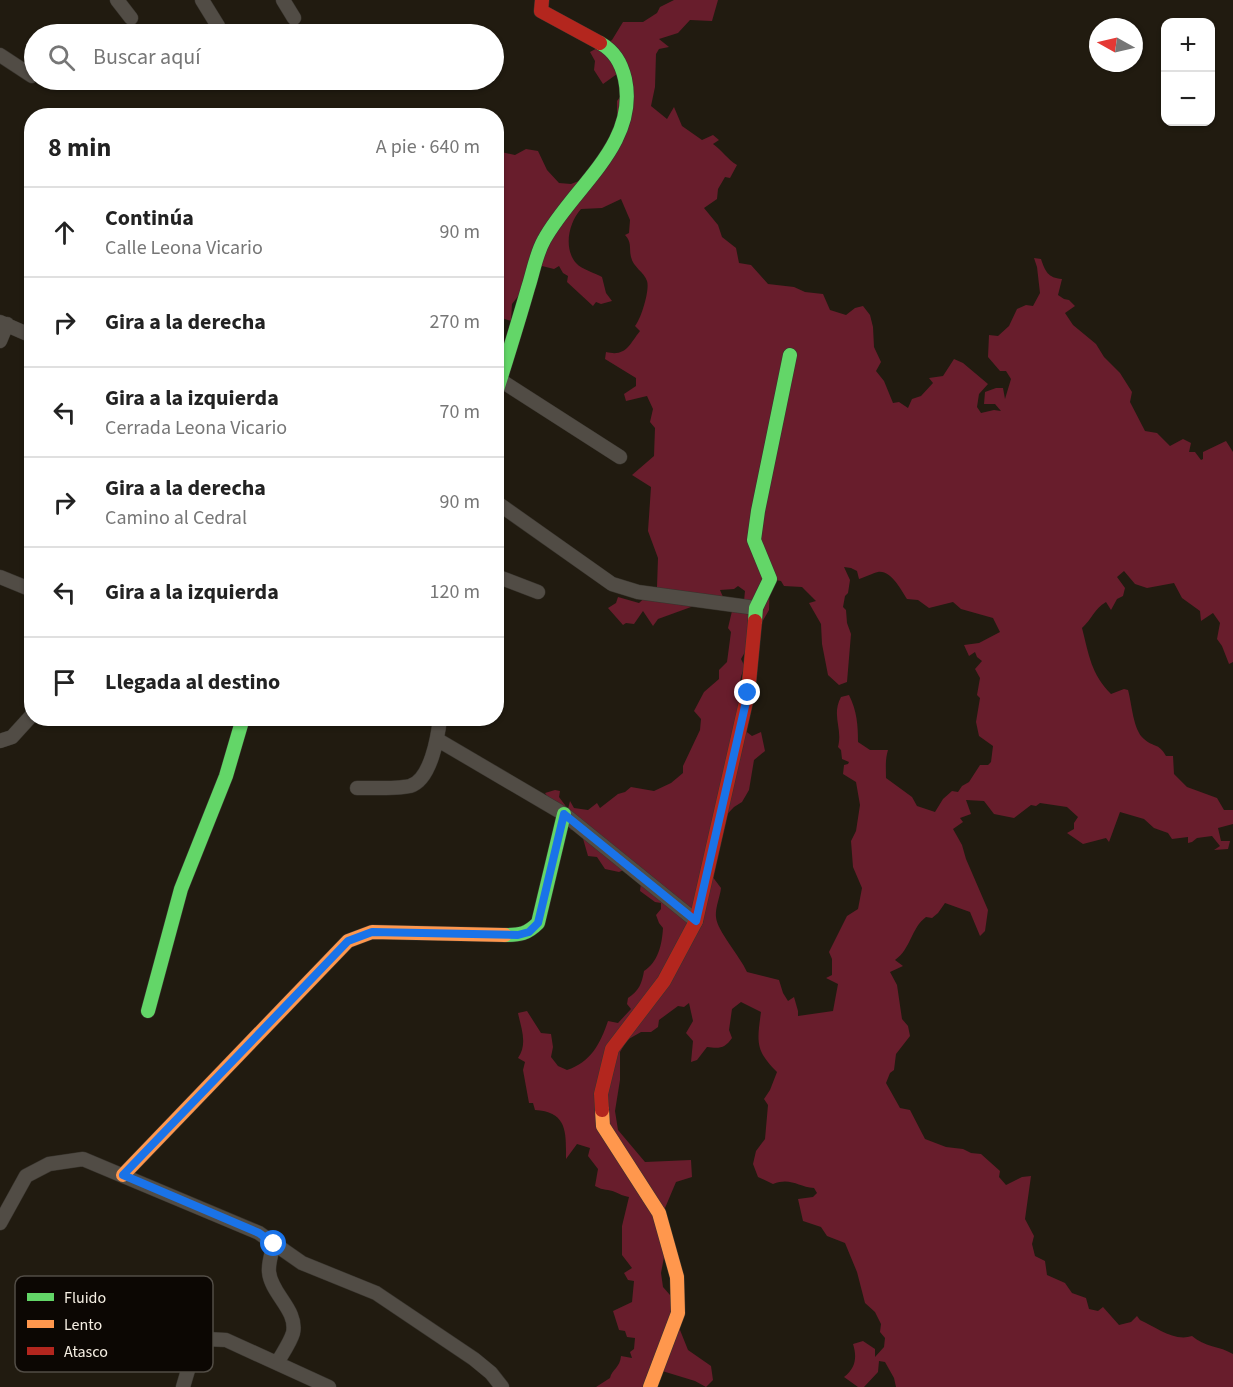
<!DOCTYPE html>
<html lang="es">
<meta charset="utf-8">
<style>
body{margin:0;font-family:"Source Sans 3",sans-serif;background:#f2f2f2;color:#222}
.controls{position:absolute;right:18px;top:18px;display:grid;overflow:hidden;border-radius:12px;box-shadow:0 2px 4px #0004}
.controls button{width:54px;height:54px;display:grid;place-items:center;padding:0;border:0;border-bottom:2px solid #e0e0e0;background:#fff;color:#222;font:30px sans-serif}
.compass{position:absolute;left:1089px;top:18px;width:54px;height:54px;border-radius:50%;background:#fff;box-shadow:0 2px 4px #0004;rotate:278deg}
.stop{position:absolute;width:18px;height:18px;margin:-14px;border:4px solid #1a73e8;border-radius:50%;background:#fff}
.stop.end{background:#1a73e8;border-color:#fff;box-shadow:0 2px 6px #0008}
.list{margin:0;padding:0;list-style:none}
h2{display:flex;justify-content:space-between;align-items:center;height:78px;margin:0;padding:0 24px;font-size:26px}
h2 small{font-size:20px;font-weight:400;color:#767676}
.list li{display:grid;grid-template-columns:39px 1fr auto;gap:18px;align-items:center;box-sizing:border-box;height:90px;padding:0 24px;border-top:2px solid #e0e0e0}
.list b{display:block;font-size:22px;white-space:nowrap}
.list p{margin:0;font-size:20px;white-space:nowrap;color:#767676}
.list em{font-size:20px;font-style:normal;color:#767676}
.icon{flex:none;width:33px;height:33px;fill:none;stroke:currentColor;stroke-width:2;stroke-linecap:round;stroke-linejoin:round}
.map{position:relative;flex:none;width:1233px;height:1387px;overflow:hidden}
.search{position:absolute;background:#fff;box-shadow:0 2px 4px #0004;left:24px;top:24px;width:480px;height:66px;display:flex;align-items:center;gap:15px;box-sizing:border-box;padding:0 21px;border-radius:33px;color:#767676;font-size:22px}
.panel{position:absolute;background:#fff;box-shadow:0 2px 4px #0004;left:24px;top:108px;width:480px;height:618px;border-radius:24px}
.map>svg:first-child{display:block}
.green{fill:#681d2c;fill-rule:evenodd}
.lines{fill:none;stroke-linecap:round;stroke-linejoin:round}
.street-casing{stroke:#38342d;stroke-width:15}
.fast-casing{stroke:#38342d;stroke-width:15}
.slow-casing{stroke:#38342d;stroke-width:15}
.jam-casing{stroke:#38342d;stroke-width:15}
.street{stroke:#514c45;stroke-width:14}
.fast{stroke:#63d668;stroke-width:14}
.slow{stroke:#ff974d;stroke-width:14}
.jam{stroke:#b3261e;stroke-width:14}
.route{stroke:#1a73e8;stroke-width:8}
.key{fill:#0c0703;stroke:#524d46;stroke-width:1.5}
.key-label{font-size:16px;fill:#f6efe3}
</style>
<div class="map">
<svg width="1233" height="1387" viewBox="0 0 1233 1387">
<rect width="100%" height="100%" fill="#211b10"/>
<path class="green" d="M674,0h44l-6,21 -22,-1 -12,13 -19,6 10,8 -10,2 -3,5 -1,33 -4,19 16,13 7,-12 8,19 20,14 11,-5 6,5 -6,4c10,7 14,15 24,21l-7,13 -5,-1 -7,12 -1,10 -13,9 14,17 4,12 14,11 3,15 12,2 17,19 26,3 11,5 18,2 7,16 16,5 9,-7 8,-2 7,9 3,12 1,20 7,15 -5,9 8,10 9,22 6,-1 9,6 4,-9 9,-3 12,-13 -4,-5 14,-2 11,-17 9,4 25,21 -9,10 -2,13 4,6 13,-3 7,1 -6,-7h-11l1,-12 11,-4h7l2,11 6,-20 -5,-8h-6l-12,-14 1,-22 9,1 11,-10 8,-17 9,-4 7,1 7,-13 -3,-26 -3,-9 7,1c4,12 7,19 21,20l-4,16 6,4 5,1 6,6 -10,7 8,12 23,19 8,13 16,16 12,19 -2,10 15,29 12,2 13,13 13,-7 8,4 -2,9h6l6,8 2,-1v-7l23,-11 7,11v210l-4,2 -7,-18 -5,-7 3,-16 -7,-10 -12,8 -1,-10 -18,-13 -8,-15 -27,5 -12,-4 -11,-13 -7,6 8,11 -2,8 -6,3 -6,11 -5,-8c-12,7 -14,17 -24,26 7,27 9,46 29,66l13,-5 4,1c4,14 5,40 16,49 10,9 14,3 22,17h7l1,18 13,13 30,11 7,12h9v14l-15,4 3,13h9l-2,8 -14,1 6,-4 -8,-10 -15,2 -5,4 -4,1v-6l-16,2 -4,-6 -14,-5 -10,-9 -24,-7 -11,30 -3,-4 -23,6 -16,-11 7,-4v-6l4,-6 -11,-10 -27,-4 -4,3 -5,-1 -17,13 -20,-4 -10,-13 -18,-1 5,14 -11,4 3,4 -10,7 9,16 4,14 22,51 -3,21 -5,5 -10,-24 -25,-9 -7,10 -6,5 -6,-1c-15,11 -15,32 -31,43l8,6 -13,6 7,13 5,34 6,7 2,10 -14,18 -2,16 -4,3 -4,10 14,25 10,2 15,29 21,8 17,2 8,4 10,1 19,17 -1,6 7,8 16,-8 9,-1 -6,43 9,17 -2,8 3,12 10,5 2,14 18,8 7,10 14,5 3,11 9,2 5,-4 16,18 12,-3 6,-6 3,4c16,7 34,22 52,16 12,11 28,10 41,18v33h-337l-2,-9 -9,-16 -6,-1 -1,11 -14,15h-6l-14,-10c12,-9 13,-20 9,-33l10,-3 12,8v8l9,-10 1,-9 -5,-6 1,-8 -6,-12 -10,-9 -8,-31 -12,-29 -18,-7 -6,-9 -18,-6 -5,-22 15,-2 4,-4 -3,-5c-16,-1 -23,-11 -41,-4l-15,-7 -5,-13 3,-13 9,-12 3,-34 -4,-6 6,-9 7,-18c-22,-22 -20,-30 -16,-60l-20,-10 -9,7 -3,21 3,8c-7,10 -12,11 -25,9l-10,13 -6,2 2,-21 -7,-8 7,-12 -4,-18 -5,4 -6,-1 -19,14 -1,7 -7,5h-10l-14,8 -7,12v28l-5,31 3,19 27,32 46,-2 1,17 -16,5 -11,26 -1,49 -3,16 2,14 14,16 3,27 8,20 23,16 2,14 -7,7 -11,-6 -36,-11 -5,17h-58l14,-9c2,-9 10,-10 11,-22l11,2 -2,-6 4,-3 1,-11 -8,-1 -2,-6 -6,-1 -6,-19 19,-9 2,-21 -6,-1 -4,-7 8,-5 -10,-13v-29l7,-29c-6,-1 -9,-3 -14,-5 -7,-3 -11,-1 -20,-6l3,-17 -10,-13 2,-8 -13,-4 -11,15c0,-26 2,-47 -31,-49l-2,-7h-4l-6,-33 2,-8 -7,-4c10,-14 3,-30 0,-45l9,-2 14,22 10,1 2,13 -2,10 7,9 9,4c24,-8 33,-26 41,-49l10,2 13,-14 -4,-5 1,-6c11,-7 14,-15 16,-27 14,-9 18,-26 19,-43l-4,-5 -3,-8 5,-6v-6l-6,-1 -15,-11 1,-8 -10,-16 -12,5 -14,-3 -8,-12 -9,-1 -8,-28 -9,2 -26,-37 10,-3 5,1 -1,6 9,12 2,-8 4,7 14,2 9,-7 3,5 18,-14 7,-2 6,-5 23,4 17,-8 12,-10v-7l17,-36 1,-11 -7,-8 10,-19 15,-13v-9l8,-8 4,-30 -3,-4 4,-17 15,2 -3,-12 1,-10 -7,-5 -4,3 -14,1 3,7 -10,1 -6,-4 -16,13 -33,12 -5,7 -10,-15 -9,13 -8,-1 -3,2 -15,-17 8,-5 2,-6 21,6 18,-16 1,-29 -10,-27 3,-44 -19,-12 22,-19 1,-28 -5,-6 3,-13 -6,-13 -21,5 -2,-7 12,-8v-8l-31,-19 1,-7c20,5 23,-7 34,-21l-5,-5c6,-7 15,-36 12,-45 -3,-9 -14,-14 -16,-24 -2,-9 1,-15 -6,-22l4,-2 1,-13 -9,-21 -19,9 -21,1c-12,13 -18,39 -5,54 5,6 19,10 26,14l4,16 6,8 -11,3 -5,-2 -3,4 -26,-24 1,-6 -5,-3 -4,-7 -5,3 -12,-3 -30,38 -1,17 -9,-3 -5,-13 -1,-20 7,-17v-22l-6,-4v-91l18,4 11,-6 12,2 9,19 12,13 12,1 18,-7 28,-47v-29l15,-21 -15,-6 -14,10 -9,-14 1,-9 -5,-9 22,-12 11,-18h20l14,-9 3,-6zM844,567l7,1 6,3 2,8c6,-2 14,-6 19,-7 13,-2 23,18 29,27l11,1 11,8 24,-6 8,7 32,9 7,14 -21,11 -15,2 5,11 6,-4 2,5 5,4 -7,8 5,9 -3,17 3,3 -4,24 3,14 14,10 -2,16 -3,3h-8l-11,17 -7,4 -4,6 -6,-1 -9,8 -8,13 -18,-6 -5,-9 -26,-19c0,-11 -1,-18 2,-28h-18l-12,-8c0,-17 -1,-31 -9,-47l-8,2c-10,19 2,31 -3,50l3,3 1,9 7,3 -1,2 -4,1 -1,9 13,8 4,23 -4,26 -5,10 2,26 9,21 -4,21 -11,7 -18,36 3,7v16l-6,3 12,6 -5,27 -35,5v-5l-4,-14 -6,4 -5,-8 -4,-13 -32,-8c-7,-16 -30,-41 -31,-55 -1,-9 4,-20 5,-29l-9,-12 7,-53 15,-16 8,-5 7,-12 5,-30 11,-9 -4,-19 -9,4 -13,-10c5,-21 -5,-39 6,-59l-4,-8 28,-49 1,-31 11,2 3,5 18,1 14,14 -7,2 12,21 1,20 6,31 11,10 8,-3 4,-48 -4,-11 -1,-13 -3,-3 2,-11 3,-3 2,-13z"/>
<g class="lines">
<g class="street-casing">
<path id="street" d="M117,0l14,18
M202,0l16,26
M283,0l11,18
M0,55l32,21
M0,322l32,14
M0,341l7,-17
M500,380l120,77
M496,502l116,82 26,8 118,16
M496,576l42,16
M0,577l32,13
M438,740l126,74 132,107
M0,741l12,-4 20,-22
M357,788c15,0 39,1 53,-2 21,-6 28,-50 30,-68
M0,1223l26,-47 23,-12 34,-5 176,74 43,30 74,30 98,66 17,14 11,14
M274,1244c-2,8 -6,19 -5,28 2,22 29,38 24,61 -3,10 -11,21 -16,30
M183,1387l11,-37 12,-11 20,1 103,47"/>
</g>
<g class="fast-casing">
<path id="fast" d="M496,393c11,-35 22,-70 32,-105 5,-15 8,-34 16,-48 28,-52 95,-95 81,-161 -4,-17 -11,-28 -25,-36
M755,621l1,-13 14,-29 -16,-39 4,-29 32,-156
M505,935c15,0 22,-1 33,-12l26,-109
M148,1011l33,-122 45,-113 17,-58"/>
</g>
<g class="slow-casing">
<path id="slow" d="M602,1110l1,16 56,87 18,64 1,36 -28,74
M123,1175l225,-234 24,-9 133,3"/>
</g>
<g class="jam-casing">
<path id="jam" d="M542,0l-1,11 59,32
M602,1110l-1,-16 11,-45 52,-68 32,-60 52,-228 7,-72"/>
</g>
<use href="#street" class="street"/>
<use href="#fast" class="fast"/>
<use href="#slow" class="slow"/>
<use href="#jam" class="jam"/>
</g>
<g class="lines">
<path class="route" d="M274,1244l-15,-11 -136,-58 225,-234 24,-9 146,3 11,-3 9,-9 26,-109 132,107 52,-228"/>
</g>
<rect x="15" y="1276" width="198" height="96" rx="9" class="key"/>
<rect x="27" y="1293" width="27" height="8" fill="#63d668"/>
<rect x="27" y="1320" width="27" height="8" fill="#ff974d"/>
<rect x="27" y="1347" width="27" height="8" fill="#b3261e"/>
<g class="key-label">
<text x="64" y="1303">Fluido</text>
<text x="64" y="1330">Lento</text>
<text x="64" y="1357">Atasco</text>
</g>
</svg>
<div class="controls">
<button>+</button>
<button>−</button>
</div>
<svg class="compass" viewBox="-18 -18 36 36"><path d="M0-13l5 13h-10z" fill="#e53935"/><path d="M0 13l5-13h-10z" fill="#767676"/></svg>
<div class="stop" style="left:274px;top:1244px"></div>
<div class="stop end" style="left:748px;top:693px"></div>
<div class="search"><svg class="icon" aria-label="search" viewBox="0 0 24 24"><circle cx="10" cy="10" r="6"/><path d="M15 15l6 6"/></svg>Buscar aquí</div>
<section class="panel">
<h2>8 min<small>A pie · 640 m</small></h2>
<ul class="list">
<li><svg class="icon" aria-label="ahead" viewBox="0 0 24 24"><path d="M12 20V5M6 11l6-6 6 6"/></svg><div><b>Continúa</b><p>Calle Leona Vicario</p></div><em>90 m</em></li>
<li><svg class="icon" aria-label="right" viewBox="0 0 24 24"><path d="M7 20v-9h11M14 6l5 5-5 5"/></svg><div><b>Gira a la derecha</b></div><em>270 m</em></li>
<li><svg class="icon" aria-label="left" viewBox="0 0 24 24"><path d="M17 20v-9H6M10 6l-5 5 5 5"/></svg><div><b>Gira a la izquierda</b><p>Cerrada Leona Vicario</p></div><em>70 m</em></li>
<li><svg class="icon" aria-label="right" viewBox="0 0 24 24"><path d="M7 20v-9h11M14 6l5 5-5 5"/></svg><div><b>Gira a la derecha</b><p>Camino al Cedral</p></div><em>90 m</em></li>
<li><svg class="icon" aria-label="left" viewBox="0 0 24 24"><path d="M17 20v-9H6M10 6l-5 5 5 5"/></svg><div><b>Gira a la izquierda</b></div><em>120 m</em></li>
<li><svg class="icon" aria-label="arrive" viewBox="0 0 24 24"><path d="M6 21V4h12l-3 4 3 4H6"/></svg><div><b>Llegada al destino</b></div></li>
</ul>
</section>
</div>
